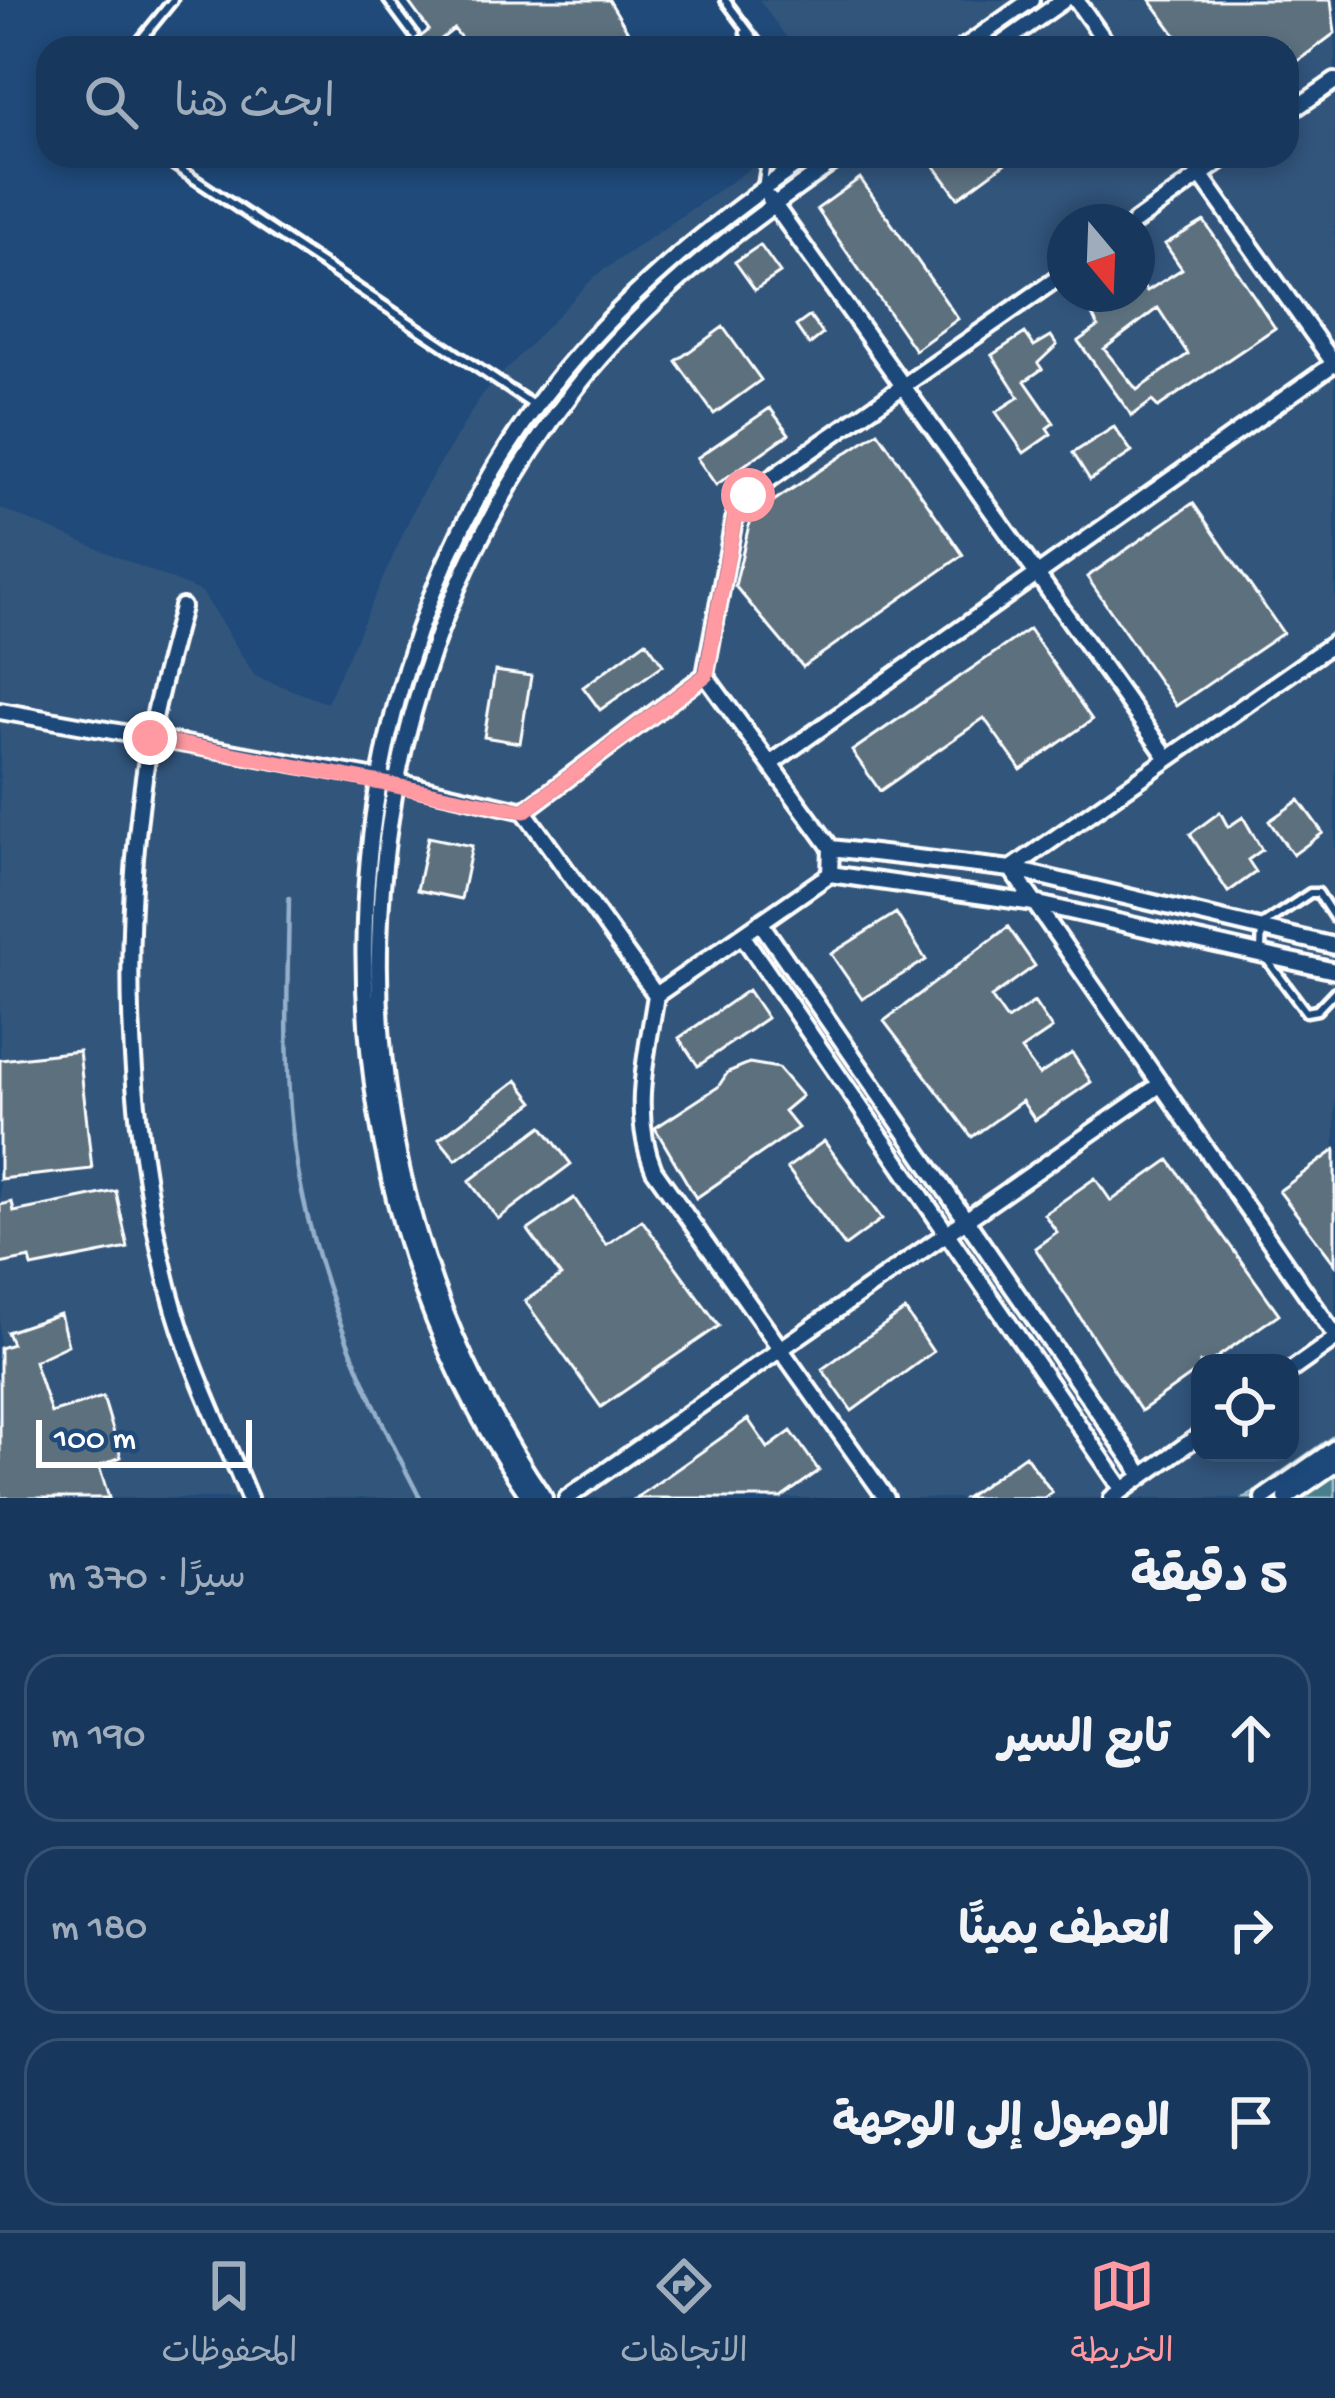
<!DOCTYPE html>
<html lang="ar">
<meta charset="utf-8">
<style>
body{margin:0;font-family:"Gochi Hand","Playpen Sans Arabic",sans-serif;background:#203f62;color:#f1f3f6;direction:rtl}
.controls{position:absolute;right:36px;bottom:36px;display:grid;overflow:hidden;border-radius:24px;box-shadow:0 6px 18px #0003}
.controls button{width:108px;height:108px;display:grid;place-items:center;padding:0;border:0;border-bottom:3px solid #365272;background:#17385c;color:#f1f3f6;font:60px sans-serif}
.compass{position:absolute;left:1047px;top:204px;width:108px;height:108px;border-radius:50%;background:#17385c;box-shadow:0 6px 18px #0003;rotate:161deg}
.scale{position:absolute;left:36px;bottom:30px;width:216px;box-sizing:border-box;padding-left:12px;border:6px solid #fff;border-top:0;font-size:33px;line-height:42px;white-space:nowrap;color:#fff;-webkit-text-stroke:9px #1f4a7a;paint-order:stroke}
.stop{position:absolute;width:36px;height:36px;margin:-27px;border:9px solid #ff9aa2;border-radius:50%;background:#fff}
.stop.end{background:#ff9aa2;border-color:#fff;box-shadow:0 3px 12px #0008}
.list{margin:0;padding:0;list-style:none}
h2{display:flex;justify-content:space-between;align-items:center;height:156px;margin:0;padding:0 48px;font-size:51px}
h2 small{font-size:39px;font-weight:400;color:#9eacbb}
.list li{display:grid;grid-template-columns:78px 1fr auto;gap:36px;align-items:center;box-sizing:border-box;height:168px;margin:0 24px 24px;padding:0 24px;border:3px solid #365272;border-radius:36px}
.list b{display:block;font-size:45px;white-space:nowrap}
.list em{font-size:39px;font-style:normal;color:#9eacbb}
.icon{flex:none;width:66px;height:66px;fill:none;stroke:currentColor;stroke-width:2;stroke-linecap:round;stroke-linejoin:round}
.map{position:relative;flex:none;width:1335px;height:1498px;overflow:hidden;direction:ltr}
.search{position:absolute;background:#17385c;box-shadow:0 6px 18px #0003;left:36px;right:36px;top:36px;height:132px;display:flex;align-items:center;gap:30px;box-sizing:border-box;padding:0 42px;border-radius:36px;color:#9eacbb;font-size:45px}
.sheet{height:732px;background:#17385c}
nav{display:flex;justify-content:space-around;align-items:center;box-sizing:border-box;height:168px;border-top:3px solid #365272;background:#17385c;font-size:33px;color:#9eacbb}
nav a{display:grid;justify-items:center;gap:6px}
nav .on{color:#ff9aa2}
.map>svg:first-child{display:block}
.built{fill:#31557b;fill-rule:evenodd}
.green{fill:#4a7e8c;stroke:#a4bec6;stroke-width:3}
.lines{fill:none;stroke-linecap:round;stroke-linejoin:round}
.stream{stroke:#94afca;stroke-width:4.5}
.building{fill:#5c6f7e;stroke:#fff;stroke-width:3;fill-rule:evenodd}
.service-casing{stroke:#fff;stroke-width:15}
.minor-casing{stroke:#fff;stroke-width:22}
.service{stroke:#1f4a7a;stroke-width:6}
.minor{stroke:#1f4a7a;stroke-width:14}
.route{stroke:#ff9aa2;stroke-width:15}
</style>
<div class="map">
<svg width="1335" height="1498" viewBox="0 0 1335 1498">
<rect width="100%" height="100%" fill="#1f4a7a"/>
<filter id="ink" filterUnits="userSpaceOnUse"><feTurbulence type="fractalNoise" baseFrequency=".00833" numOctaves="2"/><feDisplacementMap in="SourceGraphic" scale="24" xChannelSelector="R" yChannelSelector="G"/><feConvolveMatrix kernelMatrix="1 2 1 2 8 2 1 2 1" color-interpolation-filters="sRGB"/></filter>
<g filter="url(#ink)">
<path class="built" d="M759,0h576v1435l-90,63h-1245v-990l202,84 53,84 72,27 92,-205 62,-102 114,-120 173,-120h519v-108h-493zM1065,222h72v72h-72zM1200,1363h90v90h-90z"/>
<path class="green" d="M1335,1435v63h-90z"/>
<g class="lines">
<path class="stream" d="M289,898c-1,70 -4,141 1,211 11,137 67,269 130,389"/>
</g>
<path class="building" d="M407,0h202l25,42 -8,6h-157l-15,-19 -24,19h-23l22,-18z
M1150,0h181l4,33 -48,36v-21h-102z
M927,156h88l-57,42z
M860,178l98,141 -43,31 -98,-141z
M1204,221l71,107 -117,79 -6,-6 -20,15 -54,-75 20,-14 -9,-19 20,-14h28v-16l10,13 35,-22 -17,-25zM1158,308l30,46 -51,36 -33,-41z
M760,245l20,28 -25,17 -20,-28z
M810,316l13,18 -14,11 -13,-19z
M723,327l38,53 -47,34 -38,-53z
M1025,333l9,13 17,-10 6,9 -19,18 4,6 -17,12 29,42 -7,5 4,6 -27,19 -28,-41 23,-15 -27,-42z
M770,408l19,26 -73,51 -19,-27z
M1114,427l18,25 -42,28 -17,-27z
M878,432l85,123 -160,112 -68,-81 16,-70z
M1193,503l90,130 -107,73 -89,-129z
M1029,629l63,91 -71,50 -37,-52 -104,73 -28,-40z
M646,641l17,24 -63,45 -17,-23z
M495,671l36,5 -11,67 -36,-6z
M1299,800l24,33 -30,22 -24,-34z
M1220,812l8,15 15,-10 19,33 -14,10 8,12 -28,20 -38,-58z
M428,837l44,9 -11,53 -44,-9z
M896,913l30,47 -64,39 -31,-45z
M1008,927l27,39 -44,31 16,23 27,-18 18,27 -31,21 18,25 33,-22 19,29 -56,38 -13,-19 -50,36 -88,-116z
M748,990l19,28 -69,48 -19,-28z
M79,1051l13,118 -92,10v-119z
M749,1063l29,5 24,28 -18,15 14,17 -102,70 -41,-70 63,-41 10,-15z
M517,1080l17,22 -78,58 -17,-21z
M542,1126l29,38 -73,55 -29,-38z
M824,1141l58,78 -37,27 -58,-78z
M1335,1150v114l-56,-73z
M1169,1160l110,154 -70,49h-9v6l-59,42 -106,-163 22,-16 -13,-18 51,-36 16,23z
M116,1191l12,57 -96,19 -2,-9 -30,6v-59l12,-3 2,10z
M574,1198l32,47 36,-25 77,106 -118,81 -76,-106 36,-25 -33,-46z
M905,1310l28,42 -81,59 -30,-42z
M60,1314l8,31 -34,16 17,52 52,-16 18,60 -22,9 10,32h-109v-150l12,-4 -5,-12z
M748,1419l20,29 23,-17 28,40 -38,27h-145z
M1025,1455l27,37 -8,6h-79z"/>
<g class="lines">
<g class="service-casing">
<path id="service" d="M388,0l26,35
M725,0l36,48
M745,33l7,15
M134,48l39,-48
M160,156l376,251
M762,188l5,-32
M1261,950l1,-25 48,-32h8l17,26
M1268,961l38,51 11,-2 18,-19"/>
</g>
<g class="minor-casing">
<path id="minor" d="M1076,0l34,48
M963,48l68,-48
M996,48l68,-48
M1287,114l48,-33
M1187,156l148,209
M770,199l397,558
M1135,222l92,-66
M182,607c-11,44 -25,88 -32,133 -31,181 -26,375 20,553 18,70 52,138 79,205
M1335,642l-324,227 324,466
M705,675l126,173 -1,26
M0,711l393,70 131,30 132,184c-9,60 -26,118 -2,175l232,328
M770,764l565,-401
M524,811l181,-136 30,-160 12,-20 318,-222
M831,848l180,21 324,77
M760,922l383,554
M742,935l381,555
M656,995l174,-121 204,29 301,68
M1290,1371l45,-32
M530,1498c-229,-329 -223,-815 34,-1128 71,-85 155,-151 245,-214
M544,1498c-231,-337 -219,-787 32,-1110 74,-95 169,-164 266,-232
M567,1498l594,-414
M1112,1498l88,-63
M1263,1498l72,-50
M1286,1498l49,-34"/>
</g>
<use href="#service" class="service"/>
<use href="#minor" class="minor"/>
</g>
</g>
<g class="lines" filter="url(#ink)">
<path class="route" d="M150,738l374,73 182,-136 29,-160 13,-20"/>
</g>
</svg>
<div class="controls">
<button><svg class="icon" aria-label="locate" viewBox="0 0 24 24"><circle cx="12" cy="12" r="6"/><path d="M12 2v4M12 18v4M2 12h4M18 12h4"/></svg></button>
</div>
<svg class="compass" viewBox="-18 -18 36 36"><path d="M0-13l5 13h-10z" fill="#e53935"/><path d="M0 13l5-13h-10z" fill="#9eacbb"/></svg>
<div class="scale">100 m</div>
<div class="stop" style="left:748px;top:495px"></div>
<div class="stop end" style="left:150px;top:738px"></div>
<div class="search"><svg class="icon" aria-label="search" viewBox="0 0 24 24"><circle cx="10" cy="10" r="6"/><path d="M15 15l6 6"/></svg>ابحث هنا</div>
</div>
<section class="sheet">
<h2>5 دقيقة<small>سيرًا · 370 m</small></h2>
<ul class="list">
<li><svg class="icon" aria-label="ahead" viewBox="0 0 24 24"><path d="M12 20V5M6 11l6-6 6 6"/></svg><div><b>تابع السير</b></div><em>190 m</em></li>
<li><svg class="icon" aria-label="right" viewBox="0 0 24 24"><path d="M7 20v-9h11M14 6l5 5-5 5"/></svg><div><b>انعطف يمينًا</b></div><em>180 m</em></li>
<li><svg class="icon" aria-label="arrive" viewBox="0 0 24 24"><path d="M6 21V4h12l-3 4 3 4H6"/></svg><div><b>الوصول إلى الوجهة</b></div></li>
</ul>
</section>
<nav>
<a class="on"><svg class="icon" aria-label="map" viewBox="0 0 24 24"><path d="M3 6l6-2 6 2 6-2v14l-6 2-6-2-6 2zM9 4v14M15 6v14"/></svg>الخريطة</a>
<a><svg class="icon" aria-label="directions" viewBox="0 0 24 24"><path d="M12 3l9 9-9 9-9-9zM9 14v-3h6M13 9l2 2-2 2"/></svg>الاتجاهات</a>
<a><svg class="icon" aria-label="saved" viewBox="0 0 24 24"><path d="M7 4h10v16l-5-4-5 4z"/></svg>المحفوظات</a>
</nav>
